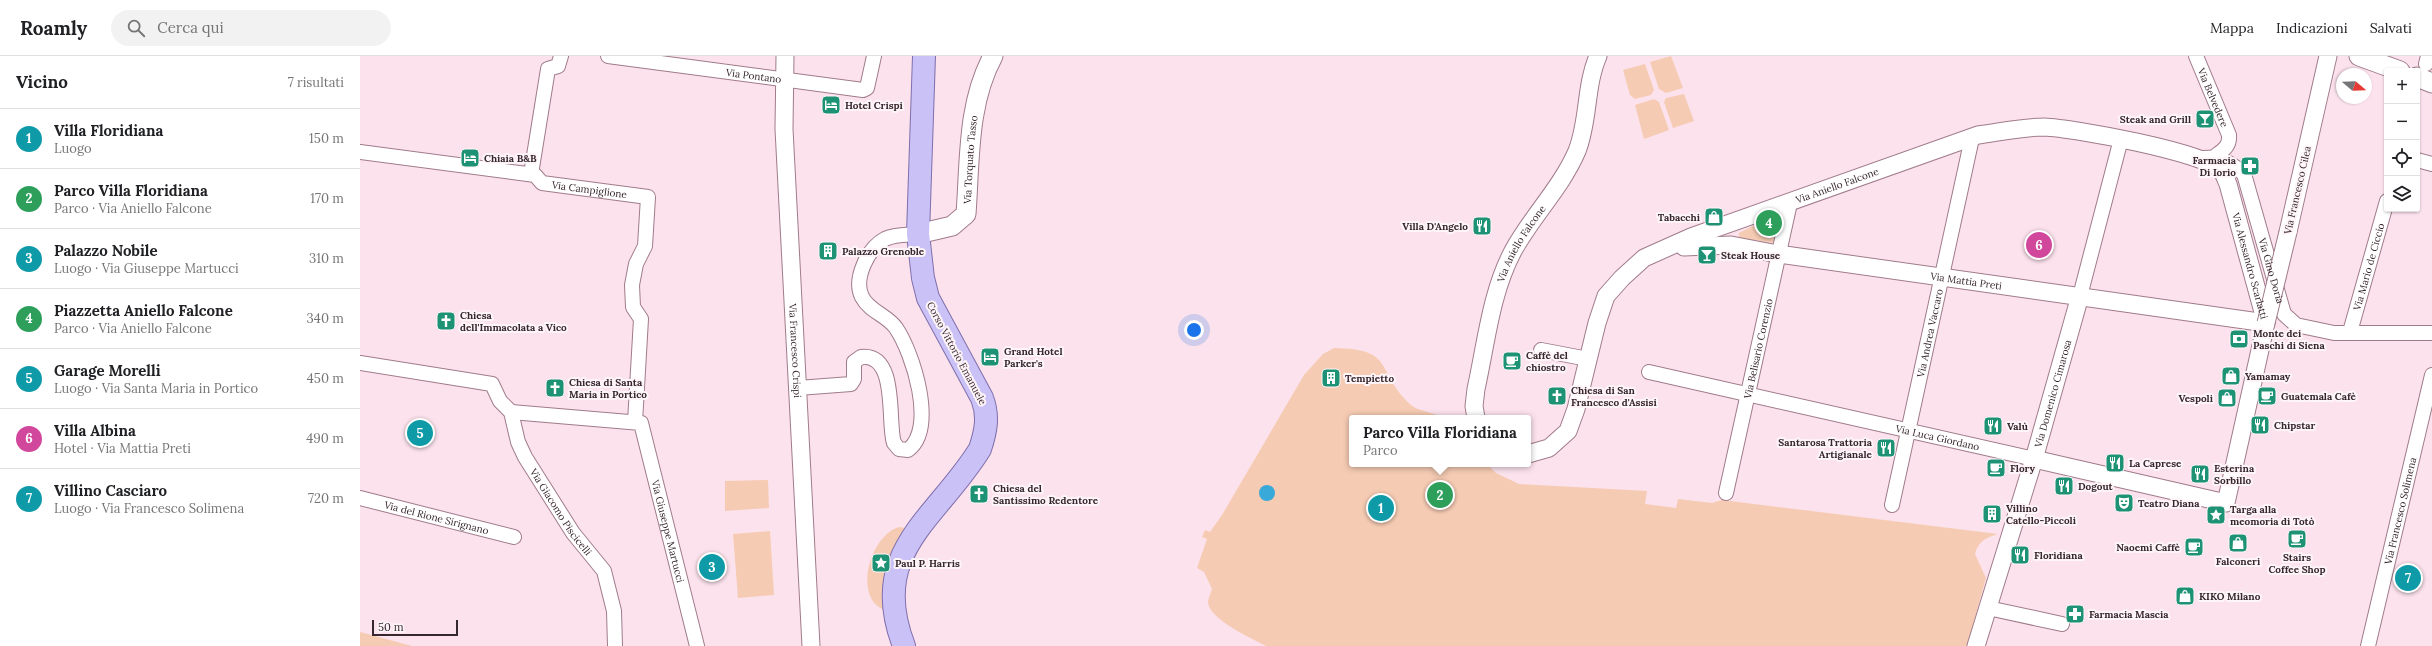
<!DOCTYPE html>
<html lang="it">
<meta charset="utf-8">
<style>
body{margin:0;font-family:Lora,serif;background:#f2f2f2;color:#202124}
.controls{position:absolute;right:12px;top:12px;display:grid;overflow:hidden;border-radius:4px;box-shadow:0 1px 3px #0004}
.controls button{width:36px;height:36px;display:grid;place-items:center;padding:0;border:0;border-bottom:1px solid #e0e0e0;background:#fff;color:#202124;font:20px sans-serif}
.compass{position:absolute;left:1976px;top:12px;width:36px;height:36px;border-radius:50%;background:#fff;box-shadow:0 1px 3px #0004;rotate:109deg}
.scale{position:absolute;left:12px;bottom:10px;width:86px;box-sizing:border-box;padding-left:4px;border:2px solid #36262d;border-top:0;font-size:11px;line-height:14px;white-space:nowrap;color:#36262d;-webkit-text-stroke:3px #fef5f8;paint-order:stroke}
.you{position:absolute;left:834px;top:274px;width:14px;height:14px;margin:-10px;border:3px solid #fff;border-radius:50%;background:#1a73e8;box-shadow:0 0 0 6px #1a73e833}
.badge{display:grid;place-items:center;width:26px;height:26px;border-radius:50%;background:#ea580c;color:#fff;font-size:13px;font-weight:700}
.pin{position:absolute;translate:-50% -50%;border:2px solid #fff;box-shadow:0 1px 4px #0006}
.popup{position:absolute;left:989px;top:359px;width:182px;height:52px;box-sizing:border-box;display:grid;place-content:center;border-radius:4px;background:#fff;filter:drop-shadow(0 1px 3px #0005);font-size:13px;white-space:nowrap;color:#757577}
.popup b{font-size:15px;color:#202124}
.popup::after{content:'';position:absolute;left:50%;top:100%;margin-left:-8px;border:8px solid transparent;border-top-color:#fff}
.list{margin:0;padding:0;list-style:none}
h2{display:flex;justify-content:space-between;align-items:center;height:52px;margin:0;padding:0 16px;font-size:17px}
h2 small{font-size:13px;font-weight:400;color:#757577}
.list li{display:grid;grid-template-columns:26px 1fr auto;gap:12px;align-items:center;box-sizing:border-box;height:60px;padding:0 16px;border-top:1px solid #e0e0e0}
.list b{display:block;font-size:15px;white-space:nowrap}
.list p{margin:0;font-size:13px;white-space:nowrap;color:#757577}
.list em{font-size:13px;font-style:normal;color:#757577}
.icon{flex:none;width:22px;height:22px;fill:none;stroke:currentColor;stroke-width:2;stroke-linecap:round;stroke-linejoin:round}
.map{position:relative;flex:none;width:2072px;height:590px;overflow:hidden}
header{display:flex;align-items:center;gap:24px;box-sizing:border-box;height:56px;padding:0 20px;background:#fff;border-bottom:1px solid #e0e0e0}
header strong{font-size:19px}
nav{display:flex;gap:22px;margin-inline-start:auto;font-size:14px}
.search{width:280px;height:36px;background:#f2f2f2;display:flex;align-items:center;gap:10px;box-sizing:border-box;padding:0 14px;border-radius:22px;color:#757577;font-size:15px}
main{display:flex}
aside{flex:1;background:#fff}
.map>svg:first-child{display:block}
.green{fill:#f6cbb3}
.water{fill:#38a9d9}
.lines{fill:none;stroke-linecap:round;stroke-linejoin:round}
.minor-casing{stroke:#a07b8b;stroke-width:16}
.tertiary-casing{stroke:#a07b8b;stroke-width:19}
.secondary-casing{stroke:#a07b8b;stroke-width:21}
.primary-casing{stroke:#7f6fac;stroke-width:24}
.minor{stroke:#fff;stroke-width:14}
.tertiary{stroke:#fff;stroke-width:17}
.secondary{stroke:#fff;stroke-width:19}
.primary{stroke:#cac1f7;stroke-width:22}
.tertiary-bridge-casing{stroke:#a07b8b;stroke-width:19;stroke-linecap:butt}
.tertiary-bridge{stroke:#fff;stroke-width:17}
.labels{text-anchor:middle;stroke-width:4;stroke-linejoin:round;paint-order:stroke}
.street-label{font-size:10px;fill:#36262d;stroke:#fef5f8}
.poi-label{font-size:10px;font-weight:bold;fill:#36262d;stroke:#fef5f8;text-anchor:start}
</style>
<header>
<strong>Roamly</strong>
<div class="search"><svg class="icon" aria-label="search" viewBox="0 0 24 24"><circle cx="10" cy="10" r="6"/><path d="M15 15l6 6"/></svg>Cerca qui</div>
<nav><a>Mappa</a><a>Indicazioni</a><a>Salvati</a></nav>
</header>
<main>
<aside>
<h2>Vicino<small>7 risultati</small></h2>
<ul class="list">
<li><span class="badge" style="background:#0f9aa8">1</span><div><b>Villa Floridiana</b><p>Luogo</p></div><em>150 m</em></li>
<li><span class="badge" style="background:#2e9e5b">2</span><div><b>Parco Villa Floridiana</b><p>Parco · Via Aniello Falcone</p></div><em>170 m</em></li>
<li><span class="badge" style="background:#0f9aa8">3</span><div><b>Palazzo Nobile</b><p>Luogo · Via Giuseppe Martucci</p></div><em>310 m</em></li>
<li><span class="badge" style="background:#2e9e5b">4</span><div><b>Piazzetta Aniello Falcone</b><p>Parco · Via Aniello Falcone</p></div><em>340 m</em></li>
<li><span class="badge" style="background:#0f9aa8">5</span><div><b>Garage Morelli</b><p>Luogo · Via Santa Maria in Portico</p></div><em>450 m</em></li>
<li><span class="badge" style="background:#d1479c">6</span><div><b>Villa Albina</b><p>Hotel · Via Mattia Preti</p></div><em>490 m</em></li>
<li><span class="badge" style="background:#0f9aa8">7</span><div><b>Villino Casciaro</b><p>Luogo · Via Francesco Solimena</p></div><em>720 m</em></li>
</ul>
</aside>
<div class="map">
<svg width="2072" height="590" viewBox="0 0 2072 590">
<rect width="100%" height="100%" fill="#fce2ed"/>
<path class="green" d="M1311,0l12,32 -17,5 -7,-4 -9,-27z
M1285,8l9,26 -3,5 -16,4 -5,-4 -7,-25z
M1324,38l10,27 -21,7 -9,-26 2,-4z
M1294,43l5,3 10,28 -25,9 -9,-34z
M1420,156l-5,31 -36,-5v-5z
M974,292c63,1 40,23 77,57 8,7 21,6 31,13h-90v46h135l9,9 23,11 128,7 -2,13 31,4 2,-9 34,4 10,-3 276,34c-13,4 -19,7 -23,20l11,24 -19,68h-701c-13,-7 -59,-27 -58,-45 1,-4 3,-9 4,-12l-8,-17 -7,-4 10,-29 -5,-2 3,-7 5,2 12,-17 82,-140 19,-21z
M408,424l1,28 -44,3v-30z
M539,471l7,1c-17,25 -27,51 -21,82 -33,-11 -15,-75 14,-83z
M410,475l4,64 -36,3 -5,-64z
M0,576l52,14h-52z"/>
<path class="water" d="M899 437a8 8 0 1 1 16 0a8 8 0 1 1-16 0Z"/>
<g class="lines">
<g class="minor-casing">
<g id="minor">
<path id="s1" d="M248,0l255,34 4,-2 7,-32"/>
<path id="s2" d="M1836,0l33,79c1,12 -6,15 -15,22"/>
<path d="M2066,8l2,-8"/>
<path id="s3" d="M0,96l175,23 7,8 106,14 -3,49 -9,18 -4,21 1,22 8,12 -6,103"/>
<path id="s4" d="M1844,102c15,-2 29,6 40,16l40,140 12,11 38,8h98"/>
<path d="M2057,104l15,4"/>
<path d="M171,118l17,-105 10,-3 3,-10"/>
<path d="M1720,240l41,-157"/>
<path id="s5" d="M1990,276l37,-131"/>
<path d="M1181,294l47,9"/>
<path id="s6" d="M0,307l132,21 8,17 11,11 7,30 7,15 48,76 31,38 10,40 1,35"/>
<path id="s7" d="M1289,316l385,87"/>
<path d="M438,332l53,-4 3,-5v-17l7,-5c38,-4 26,66 33,86l5,6 9,1c29,-22 5,-97 -12,-122 -9,-13 -26,-16 -34,-31 -9,-18 6,-49 23,-58 10,-5 23,-4 33,-5"/>
<path id="s8" d="M151,356l130,11 56,223"/>
<path id="s9" d="M1366,437l64,-290"/>
<path id="s10" d="M0,442l154,39"/>
<path id="s11" d="M1532,449l80,-367"/>
<path d="M1628,552l74,16"/>
<path id="s12" d="M2008,590l64,-271"/>
</g>
</g>
<g class="tertiary-casing">
<g id="tertiary">
<path id="s13" d="M425,0l-1,73 27,517"/>
<path d="M1928,176l40,-176"/>
<path id="s14" d="M1324,191l47,-2 47,9 488,69"/>
<path id="s15" d="M1116,362l-2,-12 2,-17c10,-45 15,-97 37,-138 19,-35 48,-63 64,-100 12,-30 8,-65 21,-95"/>
<path id="s16" d="M1168,398l21,-6 19,-17 8,-22 21,-86 9,-27 16,-18 22,-20 47,-21 287,-102c22,-3 44,-8 66,-8 29,1 159,25 177,43 3,3 5,10 7,14l38,139 -40,180 -192,-44"/>
<path id="s17" d="M1616,590l58,-187 46,-163"/>
</g>
</g>
<g class="secondary-casing">
<g id="secondary">
<path d="M1999,0l41,15"/>
<path d="M2057,21l15,6"/>
<path id="s18" d="M558,178l34,-8 14,-12c4,-53 1,-110 27,-158"/>
</g>
</g>
<g class="primary-casing">
<path id="primary" d="M544,590c-37,-95 33,-127 76,-197 6,-18 9,-33 2,-51l-54,-100 -5,-20 -5,-44 6,-178"/>
</g>
<use href="#minor" class="minor"/>
<use href="#tertiary" class="tertiary"/>
<use href="#secondary" class="secondary"/>
<use href="#primary" class="primary"/>
<g class="tertiary-bridge-casing">
<path id="tertiary-bridge" d="M1906,267l22,-91"/>
</g>
<use href="#tertiary-bridge" class="tertiary-bridge"/>
</g>
<defs>
<g id="hotel-square" transform="scale(1)"><rect x="-9" y="-9" width="18" height="18" rx="4" fill="#1e9275" stroke="#fef5f8"/><path d="M-6-4.5h1.5V1H6V5H4.5V3h-9V5H-6ZM-4 0a1.8 1.8 0 1 1 3.6 0ZM.5 0V-2.5h3Q6-2.5 6 0Z" fill="#fff"/></g>
<g id="bar-square" transform="scale(1)"><rect x="-9" y="-9" width="18" height="18" rx="4" fill="#1e9275" stroke="#fef5f8"/><path d="M-6-5H6L.8 .8V4.5H3.5V6h-7V4.5H-.8V.8Z" fill="#fff"/></g>
<g id="pharmacy-square" transform="scale(1)"><rect x="-9" y="-9" width="18" height="18" rx="4" fill="#1e9275" stroke="#fef5f8"/><path d="M-2-6h4v4h4v4h-4v4h-4v-4h-4v-4h4Z" fill="#fff"/></g>
<g id="shop-square" transform="scale(1)"><rect x="-9" y="-9" width="18" height="18" rx="4" fill="#1e9275" stroke="#fef5f8"/><path d="M-5-2.5h2.3a2.7 3.5 0 0 1 5.4 0H5L5.5 6h-11ZM-1.5-2.5h3a1.5 2.3 0 0 0-3 0Z" fill="#fff"/></g>
<g id="restaurant-square" transform="scale(1)"><rect x="-9" y="-9" width="18" height="18" rx="4" fill="#1e9275" stroke="#fef5f8"/><path d="M-5-6h1v4h1v-4h1v4h1v-4h1v5L-1.5 .5V6h-2V.5L-5-1ZM5-6V6H3V1.5H1.5Q1.5-4 5-6Z" fill="#fff"/></g>
<g id="building-square" transform="scale(1)"><rect x="-9" y="-9" width="18" height="18" rx="4" fill="#1e9275" stroke="#fef5f8"/><path d="M-4-6H4V6H1V3H-1V6H-4ZM-2.5-4.3h1.7v1.8h-1.7ZM.8-4.3h1.7v1.8H.8ZM-2.5-1h1.7V.8h-1.7ZM.8-1h1.7V.8H.8Z" fill="#fff"/></g>
<g id="church-square" transform="scale(1)"><rect x="-9" y="-9" width="18" height="18" rx="4" fill="#1e9275" stroke="#fef5f8"/><path d="M-1.2-6h2.4v3.5h3.3v2.4h-3.3V6h-2.4V-.1h-3.3v-2.4h3.3Z" fill="#fff"/></g>
<g id="bank-square" transform="scale(1)"><rect x="-9" y="-9" width="18" height="18" rx="4" fill="#1e9275" stroke="#fef5f8"/><path d="M-6-4H6V4H-6ZM0-2.3a2.3 2.3 0 1 0 0 4.6a2.3 2.3 0 1 0 0-4.6Z" fill="#fff"/></g>
<g id="cafe-square" transform="scale(1)"><rect x="-9" y="-9" width="18" height="18" rx="4" fill="#1e9275" stroke="#fef5f8"/><path d="M-5.5-4.5H6V0H3Q3 3.5 0 3.5H-2.5Q-5.5 3.5-5.5 0ZM3-3.2v2h1.7v-2ZM-6 4.5H4V6H-6Z" fill="#fff"/></g>
<g id="theatre-square" transform="scale(1)"><rect x="-9" y="-9" width="18" height="18" rx="4" fill="#1e9275" stroke="#fef5f8"/><path d="M-5-5.5Q0-4 5-5.5V0Q5 5 0 6Q-5 5-5 0ZM-3.3-2.5H-1v1.5H-3.3ZM1-2.5H3.3v1.5H1ZM-2.8 1Q0 5.5 2.8 1Z" fill="#fff"/></g>
<g id="sight-square" transform="scale(1)"><rect x="-9" y="-9" width="18" height="18" rx="4" fill="#1e9275" stroke="#fef5f8"/><path d="M0-6L1.8-2.2L6-1.7L2.9 1.2L3.7 5.4L0 3.3L-3.7 5.4L-2.9 1.2L-6-1.7L-1.8-2.2Z" fill="#fff"/></g>
</defs>
<g fill-rule="evenodd">
<use href="#hotel-square" x="471" y="49"/>
<use href="#bar-square" x="1845" y="63"/>
<use href="#hotel-square" x="110" y="102"/>
<use href="#pharmacy-square" x="1890" y="110"/>
<use href="#shop-square" x="1354" y="161"/>
<use href="#restaurant-square" x="1122" y="170"/>
<use href="#building-square" x="468" y="195"/>
<use href="#bar-square" x="1347" y="199"/>
<use href="#church-square" x="86" y="265"/>
<use href="#bank-square" x="1879" y="283"/>
<use href="#hotel-square" x="630" y="301"/>
<use href="#cafe-square" x="1152" y="305"/>
<use href="#shop-square" x="1871" y="320"/>
<use href="#building-square" x="971" y="322"/>
<use href="#church-square" x="195" y="332"/>
<use href="#church-square" x="1197" y="340"/>
<use href="#cafe-square" x="1907" y="340"/>
<use href="#shop-square" x="1867" y="342"/>
<use href="#restaurant-square" x="1900" y="369"/>
<use href="#restaurant-square" x="1633" y="370"/>
<use href="#restaurant-square" x="1526" y="392"/>
<use href="#restaurant-square" x="1755" y="407"/>
<use href="#cafe-square" x="1636" y="412"/>
<use href="#restaurant-square" x="1840" y="418"/>
<use href="#restaurant-square" x="1704" y="430"/>
<use href="#church-square" x="619" y="438"/>
<use href="#theatre-square" x="1764" y="447"/>
<use href="#building-square" x="1632" y="458"/>
<use href="#sight-square" x="1856" y="459"/>
<use href="#cafe-square" x="1937" y="483"/>
<use href="#shop-square" x="1878" y="487"/>
<use href="#cafe-square" x="1834" y="491"/>
<use href="#restaurant-square" x="1660" y="499"/>
<use href="#sight-square" x="521" y="507"/>
<use href="#shop-square" x="1825" y="540"/>
<use href="#pharmacy-square" x="1715" y="558"/>
</g>
<g class="labels">
<g class="street-label">
<text dy="4" stroke="none"><textPath href="#s1" startOffset="147">Via Pontano</textPath></text>
<text dy="4" stroke="none"><textPath href="#s2" startOffset="45">Via Belvedere</textPath></text>
<text dy="4" stroke="none"><textPath href="#s18" startOffset="108">Via Torquato Tasso</textPath></text>
<text dy="4" stroke="none"><textPath href="#s16" startOffset="448">Via Aniello Falcone</textPath></text>
<text dy="4" stroke="none"><textPath href="#s3" startOffset="235">Via Campiglione</textPath></text>
<text transform="translate(1937 134) rotate(-77)" y="4">Via Francesco Cilea</text>
<text dy="4" stroke="none"><textPath href="#s15" startOffset="183">Via Aniello Falcone</textPath></text>
<text dy="4" stroke="none"><textPath href="#s16" startOffset="948">Via Alessandro Scarlatti</textPath></text>
<text dy="4" stroke="none"><textPath href="#s5" startOffset="68">Via Mario de Ciccio</textPath></text>
<text dy="4" stroke="none"><textPath href="#s4" startOffset="145">Via Gino Doria</textPath></text>
<text dy="4" stroke="none"><textPath href="#s14" startOffset="285">Via Mattia Preti</textPath></text>
<text dy="4" stroke="none"><textPath href="#s11" startOffset="176">Via Andrea Vaccaro</textPath></text>
<text dy="4" stroke="none"><textPath href="#s9" startOffset="148">Via Belisario Corenzio</textPath></text>
<text dy="4" stroke="none"><textPath href="#s13" startOffset="295">Via Francesco Crispi</textPath></text>
<text transform="translate(597 297) rotate(62)" y="4">Corso Vittorio Emanuele</text>
<text dy="4" stroke="none"><textPath href="#s17" startOffset="264">Via Domenico Cimarosa</textPath></text>
<text dy="4" stroke="none"><textPath href="#s7" startOffset="296">Via Luca Giordano</textPath></text>
<text dy="4" stroke="none"><textPath href="#s6" startOffset="281">Via Giacomo Piscicelli</textPath></text>
<text dy="4" stroke="none"><textPath href="#s12" startOffset="139">Via Francesco Solimena</textPath></text>
<text dy="4" stroke="none"><textPath href="#s10" startOffset="79">Via del Rione Sirignano</textPath></text>
<text dy="4" stroke="none"><textPath href="#s8" startOffset="242">Via Giuseppe Martucci</textPath></text>
</g>
<g class="poi-label">
<text x="485" y="53">Hotel Crispi</text>
<text x="1831" y="67" text-anchor="end">Steak and Grill</text>
<text x="124" y="106">Chiaia B&amp;B</text>
<text x="1876" y="108" text-anchor="end">Farmacia<tspan x="1876" dy="12">Di Iorio</tspan></text>
<text x="1340" y="165" text-anchor="end">Tabacchi</text>
<text x="1108" y="174" text-anchor="end">Villa D'Angelo</text>
<text x="482" y="199">Palazzo Grenoble</text>
<text x="1361" y="203">Steak House</text>
<text x="100" y="263">Chiesa<tspan x="100" dy="12">dell'Immacolata a Vico</tspan></text>
<text x="1893" y="281">Monte dei<tspan x="1893" dy="12">Paschi di Siena</tspan></text>
<text x="644" y="299">Grand Hotel<tspan x="644" dy="12">Parker's</tspan></text>
<text x="1166" y="303">Caffè del<tspan x="1166" dy="12">chiostro</tspan></text>
<text x="1885" y="324">Yamamay</text>
<text x="985" y="326">Tempietto</text>
<text x="209" y="330">Chiesa di Santa<tspan x="209" dy="12">Maria in Portico</tspan></text>
<text x="1211" y="338">Chiesa di San<tspan x="1211" dy="12">Francesco d'Assisi</tspan></text>
<text x="1921" y="344">Guatemala Cafè</text>
<text x="1853" y="346" text-anchor="end">Vespoli</text>
<text x="1914" y="373">Chipstar</text>
<text x="1647" y="374">Valù</text>
<text x="1512" y="390" text-anchor="end">Santarosa Trattoria<tspan x="1512" dy="12">Artigianale</tspan></text>
<text x="1769" y="411">La Caprese</text>
<text x="1650" y="416">Flory</text>
<text x="1854" y="416">Esterina<tspan x="1854" dy="12">Sorbillo</tspan></text>
<text x="1718" y="434">Dogout</text>
<text x="633" y="436">Chiesa del<tspan x="633" dy="12">Santissimo Redentore</tspan></text>
<text x="1778" y="451">Teatro Diana</text>
<text x="1646" y="456">Villino<tspan x="1646" dy="12">Catello-Piccoli</tspan></text>
<text x="1870" y="457">Targa alla<tspan x="1870" dy="12">meomoria di Totò</tspan></text>
<text x="1820" y="495" text-anchor="end">Naoemi Caffè</text>
<text x="1674" y="503">Floridiana</text>
<text x="1937" y="505" text-anchor="middle">Stairs<tspan x="1937" dy="12">Coffee Shop</tspan></text>
<text x="1878" y="509" text-anchor="middle">Falconeri</text>
<text x="535" y="511">Paul P. Harris</text>
<text x="1839" y="544">KIKO Milano</text>
<text x="1729" y="562">Farmacia Mascia</text>
</g>
</g>
</svg>
<div class="controls">
<button>+</button>
<button>−</button>
<button><svg class="icon" aria-label="locate" viewBox="0 0 24 24"><circle cx="12" cy="12" r="6"/><path d="M12 2v4M12 18v4M2 12h4M18 12h4"/></svg></button>
<button><svg class="icon" aria-label="layers" viewBox="0 0 24 24"><path d="M12 4l9 5-9 5-9-5zM3 14l9 5 9-5"/></svg></button>
</div>
<svg class="compass" viewBox="-18 -18 36 36"><path d="M0-13l5 13h-10z" fill="#e53935"/><path d="M0 13l5-13h-10z" fill="#757577"/></svg>
<div class="scale">50 m</div>
<div class="you"></div>
<div class="pin badge" style="left:1021px;top:452px;background:#0f9aa8">1</div>
<div class="pin badge" style="left:1080px;top:439px;background:#2e9e5b">2</div>
<div class="popup"><b>Parco Villa Floridiana</b>Parco</div>
<div class="pin badge" style="left:352px;top:511px;background:#0f9aa8">3</div>
<div class="pin badge" style="left:1409px;top:167px;background:#2e9e5b">4</div>
<div class="pin badge" style="left:60px;top:377px;background:#0f9aa8">5</div>
<div class="pin badge" style="left:1679px;top:189px;background:#d1479c">6</div>
<div class="pin badge" style="left:2048px;top:522px;background:#0f9aa8">7</div>
</div>
</main>
